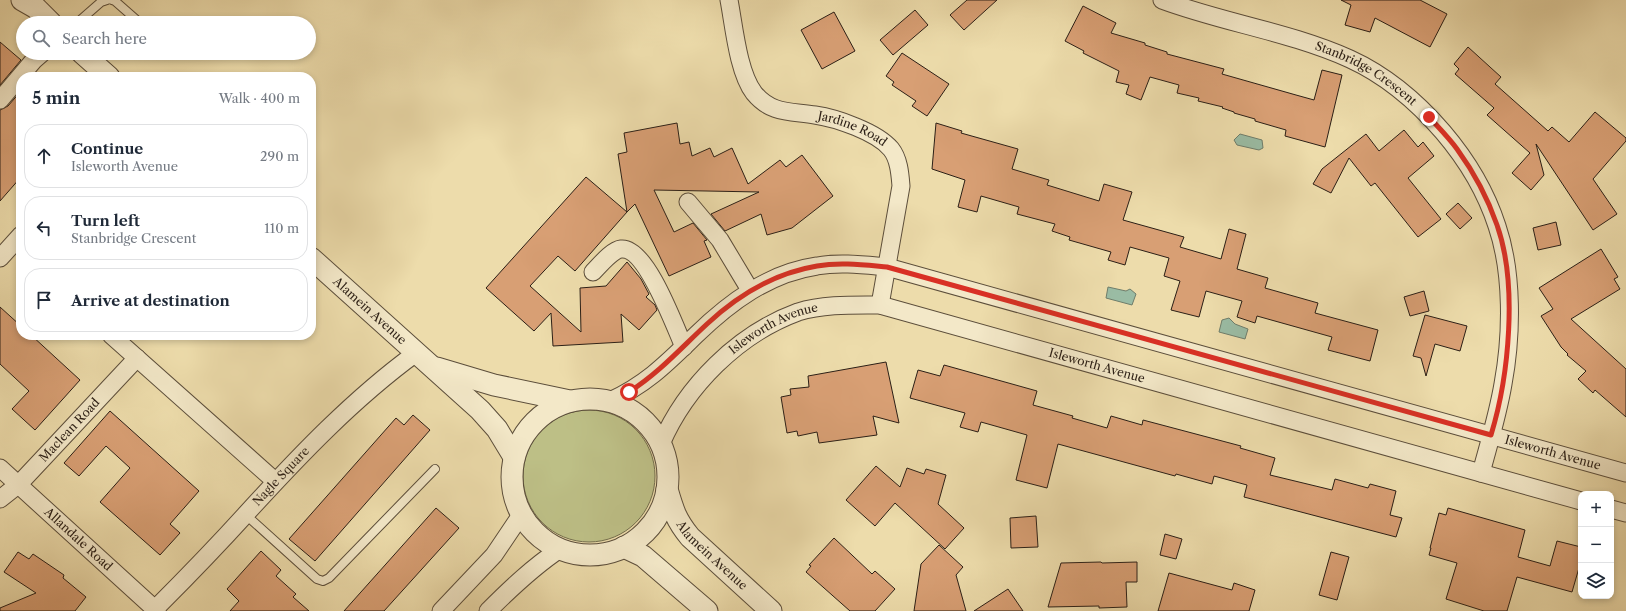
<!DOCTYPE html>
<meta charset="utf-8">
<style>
body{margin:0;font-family:"Libre Caslon Text",serif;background:#f2f2f3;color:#1f2937}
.controls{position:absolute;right:12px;bottom:12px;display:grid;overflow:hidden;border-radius:8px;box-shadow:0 2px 6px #0003}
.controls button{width:36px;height:36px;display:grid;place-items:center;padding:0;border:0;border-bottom:1px solid #e0e1e3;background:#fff;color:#1f2937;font:20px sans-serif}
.stop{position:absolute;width:12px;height:12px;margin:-9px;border:3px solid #d93025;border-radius:50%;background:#fff}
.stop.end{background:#d93025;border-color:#fff;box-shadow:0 1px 4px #0008}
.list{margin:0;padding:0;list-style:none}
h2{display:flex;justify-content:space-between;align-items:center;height:52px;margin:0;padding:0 16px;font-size:17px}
h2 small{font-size:13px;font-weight:400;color:#747a83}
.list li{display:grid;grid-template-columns:26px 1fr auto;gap:12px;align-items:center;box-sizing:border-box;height:64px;margin:0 8px 8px;padding:0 8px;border:1px solid #e0e1e3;border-radius:16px}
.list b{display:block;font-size:15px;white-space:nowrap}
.list p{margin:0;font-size:13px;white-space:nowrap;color:#747a83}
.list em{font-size:13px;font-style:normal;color:#747a83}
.icon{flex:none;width:22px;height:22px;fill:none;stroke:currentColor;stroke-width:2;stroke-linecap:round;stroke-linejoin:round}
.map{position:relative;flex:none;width:1626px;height:611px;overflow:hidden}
.search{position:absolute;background:#fff;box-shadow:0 2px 6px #0003;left:16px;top:16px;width:300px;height:44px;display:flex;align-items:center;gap:10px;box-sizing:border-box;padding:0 14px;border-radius:22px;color:#747a83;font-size:15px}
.panel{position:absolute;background:#fff;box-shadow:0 2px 6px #0003;left:16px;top:72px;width:300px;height:268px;border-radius:16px}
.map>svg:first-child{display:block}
.green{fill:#bdbf86;stroke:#746f4e}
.water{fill:#9abca4;stroke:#6e7d6b}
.building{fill:#d89f74;stroke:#2b1f16}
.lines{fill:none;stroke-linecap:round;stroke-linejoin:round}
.service-casing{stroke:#5c4e3b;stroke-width:10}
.minor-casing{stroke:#5c4e3b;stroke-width:19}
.tertiary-casing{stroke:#5c4e3b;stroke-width:23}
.service{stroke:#f3e8c8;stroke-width:8}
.minor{stroke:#f3e8c8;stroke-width:17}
.tertiary{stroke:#f3e8c8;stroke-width:21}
.route{stroke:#d93025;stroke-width:5}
.labels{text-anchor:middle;stroke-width:3;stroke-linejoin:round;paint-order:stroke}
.street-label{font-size:12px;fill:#2b1f16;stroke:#f3e8c8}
</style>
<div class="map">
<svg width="1626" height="611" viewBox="0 0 1626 611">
<rect width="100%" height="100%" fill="#eddcab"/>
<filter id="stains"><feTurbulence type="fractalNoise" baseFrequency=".005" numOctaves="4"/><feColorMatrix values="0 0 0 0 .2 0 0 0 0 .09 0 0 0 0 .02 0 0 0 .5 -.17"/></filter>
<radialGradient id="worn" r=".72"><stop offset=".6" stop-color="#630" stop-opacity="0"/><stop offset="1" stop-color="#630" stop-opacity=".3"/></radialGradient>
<path class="green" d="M523 476a66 66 0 1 1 132 0a66 66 0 1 1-132 0Z"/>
<path class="water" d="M1240,134l22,6 1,8 -4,2 -22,-5 -3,-5z
M1108,287l18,4 4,-2 6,5 -4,11 -26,-7z
M1229,318l6,6 13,5 -3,10 -26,-7 3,-12z"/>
<path class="building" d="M967,0h30l-33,30 -14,-15z
M1341,0h79l27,14 -17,33 -55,-29 -5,14 -25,-7 6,-20z
M1083,6l33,17 -5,10 34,10v2l22,7v2l57,15 -2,5 74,21 18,5 8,-30 20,5 -17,72 -40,-11 1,-6 -31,-9v-2l-21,-6v-1l-12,-4 1,-1 -25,-6 1,-3 -22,-5 2,-8 -29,-8 -9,23 -15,-6 3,-9 -13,-3 3,-11 -36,-18 1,-2 -19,-10z
M915,10l13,15 -35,30 -13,-15z
M834,12l21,39 -33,18 -21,-39z
M0,42l21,18 -21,25z
M1468,47l33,30 -6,7 53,47 4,-4 17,15 26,-30 31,26v3l-33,38 24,35 -24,16 -57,-86 8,31 -13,15 -19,-17 18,-20 -43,-38 7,-7 -39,-34 4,-5 -5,-5z
M902,53l47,31 -22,32 -15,-10 4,-5 -24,-16 2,-3 -8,-6z
M21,91v86l-21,24v-91l8,-4z
M677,123l3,21 9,-2 3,14 18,-8 4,9 18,-9 16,36 32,-24 6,7 16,-12 31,41 -41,32 -25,7 -6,-21 -36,17 -14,-17 48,-22 -105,-2 20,42 19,-9 14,17 -3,1 7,16 -42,19 -34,-72 -8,8 -9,-58 9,-2 -3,-19z
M936,123l26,8 -1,2 57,16 -6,20 37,11 -2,5 52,16 5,-17 28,8 -9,28 61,17 -4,10 41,12 8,-30 17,5 -9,35 31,9 -3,10 53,15 -3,10 63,17 -8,31 -42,-11 4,-13 -75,-21 -2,7 -18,-6 5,-16 -36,-10 -7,26 -28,-7 9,-29 -16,-5 5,-18 -39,-11 -5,18 -17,-5 3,-8 -42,-12 1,-3 -18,-6 3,-7 -38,-10 2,-7 -38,-11 -4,16 -19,-5 7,-27 -33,-11z
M1404,130l14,17 5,-5 11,14 -26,22 33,41 -23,18 -43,-54 -4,3 -22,-28 -18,35 -18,-9 9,-15 44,-35 13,17z
M586,177l41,35 -52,59 -17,-15 -28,30 51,46 -1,-44 26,-2 21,-24 14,17 8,15 -3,3 9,8 2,5 -18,20 -18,-16 2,28 -70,4 -2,-33 -17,18 -48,-43z
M1458,203l14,15 -12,11 -14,-15z
M1556,222l5,23 -23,5 -5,-22z
M1601,249l17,28 -4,2 6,10 -49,30 55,50v48l-31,-27 -2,3 -15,-14 8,-8 -19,-16 1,-1 -7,-7 -20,-31 12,-7 -14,-21z
M1424,291l5,20 -19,5 -6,-19z
M0,307l21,19v9h10l49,45 -45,50 -23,-21 17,-18 -29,-27z
M1425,315l42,11 -7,25 -25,-7 -9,32 -5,-18 -8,-2z
M886,362l13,61 -26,-7 4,19 -58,8 -2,-11 -19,4 -1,-5 -10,2 -6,-36 10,-2 -1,-6 19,-2 -1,-11z
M944,365l93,26 -4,14 40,11 -1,2 35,10 4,-12 31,9 1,-5 98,26 -1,2 35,10 -5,17 62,15 3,-11 33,9 2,-4 26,7 -6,24 12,3 -6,19 -152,-40 3,-12 -33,-9 -2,8 -36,-10 -1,2 -117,-32 -11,44 -31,-8 11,-45 -46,-13 -3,10 -18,-5 5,-14 -55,-15 8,-28 22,6z
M110,411l89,80 -29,33 10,9 -20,22 -60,-53 30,-34 -24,-22 -27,30 -15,-13z
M413,415l17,15 -115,131 -26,-22 107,-121 8,7z
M876,466l24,21 7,-19 17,6 2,-5 20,6 -8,29 26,24 -19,21 -50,-46 -20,23 -29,-26z
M436,508l23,20 -75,83h-40z
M1448,508l77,22 -7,27 32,9 7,-25 24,6v14l-9,31 -55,-15 -10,34h-23l-38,-12 11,-36 -28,-8 2,-7h-1l9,-35 7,2z
M1036,516l2,31 -27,1 -1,-30z
M1165,534l17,5 -6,20 -16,-4z
M834,538l38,36 3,-3 20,18 -20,22h-25l-44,-39 5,-6 -2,-1z
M939,545l24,22 -7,8 10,36h-52l7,-47z
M261,551l20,19 -5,6 20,18 -3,3 16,14h-79l9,-10 -12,-12z
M18,552l11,7 4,-5 31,21 -1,3 23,19 -11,14h-75v-3l36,-15 -32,-21z
M1331,552l18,5 -12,43 -18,-5z
M1101,562l1,1 35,-1v20h-11l1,25 -28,1v-2l-51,1 13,-44z
M1169,573l63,17 2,-7 21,7 -6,21h-91z
M1008,589l15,22h-49z"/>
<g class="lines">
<g class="service-casing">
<path id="service" d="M112,0l3,1 25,22
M77,23l24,-21 6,-2
M246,515l71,64 6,2 6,-3 106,-109"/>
</g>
<g class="minor-casing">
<g id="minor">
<path id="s1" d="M729,0c5,26 9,72 25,93 17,21 36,18 61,22 21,3 62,17 76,34 8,10 9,25 10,37l-21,119"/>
<path id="s2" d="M1162,0c62,23 128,32 188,59 35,16 68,44 93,73 23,27 43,60 54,94 16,47 15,109 6,158 -5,30 -14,59 -22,89"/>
<path d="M0,100l34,-40 8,-7"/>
<path d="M688,202l32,38 30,50"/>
<path d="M0,258l21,-23"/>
<path d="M593,272c6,-6 19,-22 28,-23 25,-3 54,78 63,98"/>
<path d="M111,335l164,146"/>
<path id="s3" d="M610,401c37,-17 57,-38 86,-66 34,-33 73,-62 121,-69 23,-4 47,-1 70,1l739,206"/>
<path id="s4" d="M661,444c25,-58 77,-110 137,-132 25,-8 55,-7 82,-7l701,196"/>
<path id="s5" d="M0,468l157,143"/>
<path id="s6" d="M0,499l19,-15 118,-126"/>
<path d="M1611,509l15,4"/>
<path id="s7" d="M155,609c31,-31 61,-62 91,-95 52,-57 107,-115 170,-161"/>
<path d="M441,611l53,-56 27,-40"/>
<path d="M488,611c23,-23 45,-44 72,-62"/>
</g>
</g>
<g class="tertiary-casing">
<g id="tertiary">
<path d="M22,0l14,8 15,15"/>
<path d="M82,53l27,24"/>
<path id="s8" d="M311,258l169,152 17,19 17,28"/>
<path d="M437,368l57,17 76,16"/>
<circle cx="590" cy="477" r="78"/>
<path id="s9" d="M667,489c6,21 9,31 23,48l81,74"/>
<path d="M624,547l19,9 64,55"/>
</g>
</g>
<use href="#service" class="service"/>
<use href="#minor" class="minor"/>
<use href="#tertiary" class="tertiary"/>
</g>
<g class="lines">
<path class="route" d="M629,392c30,-19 53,-45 78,-68 31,-29 68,-51 110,-58 23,-4 47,-1 70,1l604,168c18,-59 27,-151 6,-210 -9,-26 -24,-54 -40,-76 -8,-11 -18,-21 -28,-32"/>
</g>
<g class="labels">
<g class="street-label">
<text dy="4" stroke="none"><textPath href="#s2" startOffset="218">Stanbridge Crescent</textPath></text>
<text dy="4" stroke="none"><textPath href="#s1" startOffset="204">Jardine Road</textPath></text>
<text dy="4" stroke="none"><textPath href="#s8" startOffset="79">Alamein Avenue</textPath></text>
<text dy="4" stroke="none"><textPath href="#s4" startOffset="166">Isleworth Avenue</textPath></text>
<text dy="4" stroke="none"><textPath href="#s4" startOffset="503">Isleworth Avenue</textPath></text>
<text dy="4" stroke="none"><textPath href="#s6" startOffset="98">Maclean Road</textPath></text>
<text dy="4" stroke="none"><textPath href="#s3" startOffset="1012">Isleworth Avenue</textPath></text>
<text dy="4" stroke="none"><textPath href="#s7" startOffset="183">Nagle Square</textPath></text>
<text dy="4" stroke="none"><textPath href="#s5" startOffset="106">Allandale Road</textPath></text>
<text dy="4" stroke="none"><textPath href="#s9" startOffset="82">Alamein Avenue</textPath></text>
</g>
</g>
<rect width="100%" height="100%" filter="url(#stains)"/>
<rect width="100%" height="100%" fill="url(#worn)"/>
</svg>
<div class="controls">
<button>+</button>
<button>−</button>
<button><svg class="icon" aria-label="layers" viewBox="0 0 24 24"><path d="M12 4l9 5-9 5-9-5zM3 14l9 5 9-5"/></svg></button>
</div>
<div class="stop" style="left:629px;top:392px"></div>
<div class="stop end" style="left:1429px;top:117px"></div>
<div class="search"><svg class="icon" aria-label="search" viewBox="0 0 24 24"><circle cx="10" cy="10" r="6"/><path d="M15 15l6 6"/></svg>Search here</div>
<section class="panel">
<h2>5 min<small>Walk · 400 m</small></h2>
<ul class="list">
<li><svg class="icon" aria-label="ahead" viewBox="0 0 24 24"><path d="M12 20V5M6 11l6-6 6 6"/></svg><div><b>Continue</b><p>Isleworth Avenue</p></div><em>290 m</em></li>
<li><svg class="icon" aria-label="left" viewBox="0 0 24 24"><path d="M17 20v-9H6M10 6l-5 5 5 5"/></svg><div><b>Turn left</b><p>Stanbridge Crescent</p></div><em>110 m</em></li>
<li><svg class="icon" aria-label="arrive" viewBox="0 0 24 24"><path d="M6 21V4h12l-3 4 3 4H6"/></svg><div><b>Arrive at destination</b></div></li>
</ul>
</section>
</div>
